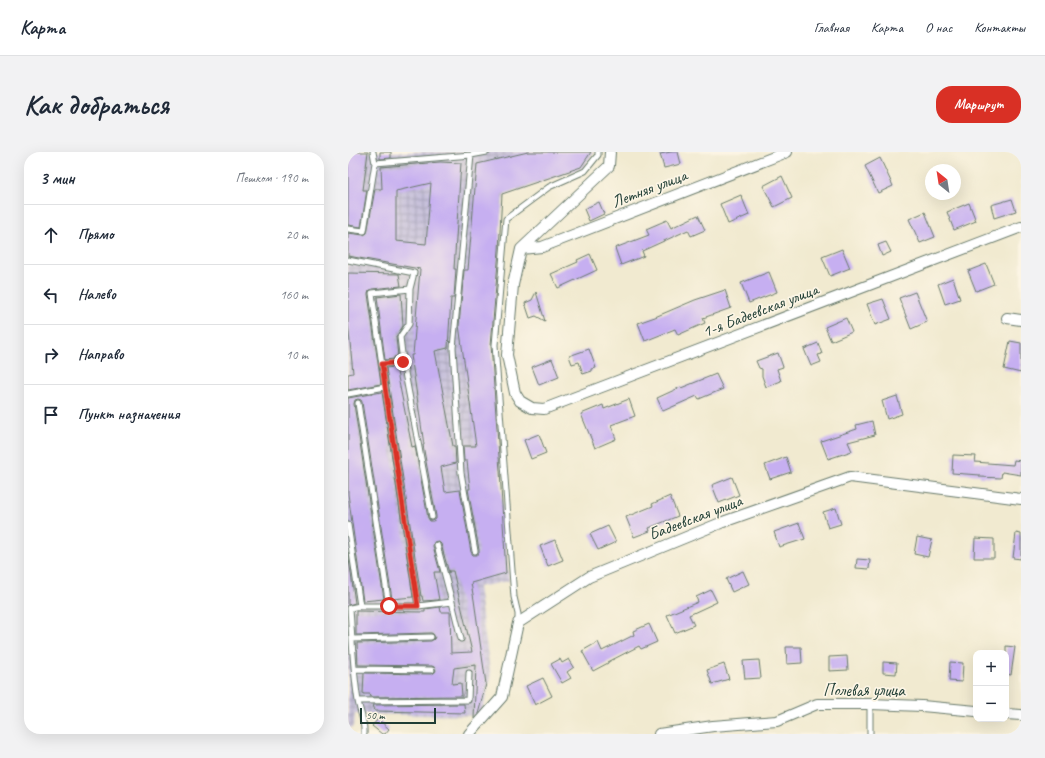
<!DOCTYPE html>
<html lang="ru">
<meta charset="utf-8">
<style>
body{margin:0;font-family:Caveat,sans-serif;background:#f2f2f3;color:#1f2937}
.controls{position:absolute;right:12px;bottom:12px;display:grid;overflow:hidden;border-radius:8px;box-shadow:0 4px 16px #0002}
.controls button{width:36px;height:36px;display:grid;place-items:center;padding:0;border:0;border-bottom:1px solid #e0e1e3;background:#fff;color:#1f2937;font:20px sans-serif}
.compass{position:absolute;left:577px;top:12px;width:36px;height:36px;border-radius:50%;background:#fff;box-shadow:0 4px 16px #0002;rotate:330deg}
.scale{position:absolute;left:12px;bottom:10px;width:76px;box-sizing:border-box;padding-left:4px;border:2px solid #1f3d34;border-top:0;font-size:11px;line-height:14px;white-space:nowrap;color:#1f3d34;-webkit-text-stroke:3px #fcf5e5;paint-order:stroke}
.stop{position:absolute;width:12px;height:12px;margin:-9px;border:3px solid #d93025;border-radius:50%;background:#fff}
.stop.end{background:#d93025;border-color:#fff;box-shadow:0 1px 4px #0008}
.list{margin:0;padding:0;list-style:none}
h2{display:flex;justify-content:space-between;align-items:center;height:52px;margin:0;padding:0 16px;font-size:17px}
h2 small{font-size:13px;font-weight:400;color:#747a83}
.list li{display:grid;grid-template-columns:26px 1fr auto;gap:12px;align-items:center;box-sizing:border-box;height:60px;padding:0 16px;border-top:1px solid #e0e1e3}
.list b{display:block;font-size:15px;white-space:nowrap}
.list em{font-size:13px;font-style:normal;color:#747a83}
.icon{flex:none;width:22px;height:22px;fill:none;stroke:currentColor;stroke-width:2;stroke-linecap:round;stroke-linejoin:round}
.map{position:relative;flex:none;width:673px;height:582px;overflow:hidden;border-radius:16px}
header{display:flex;align-items:center;gap:24px;box-sizing:border-box;height:56px;padding:0 20px;background:#fff;border-bottom:1px solid #e0e1e3}
header strong{font-size:19px}
nav{display:flex;gap:22px;margin-inline-start:auto;font-size:14px}
.intro{display:flex;align-items:center;justify-content:space-between;box-sizing:border-box;height:96px;padding:0 24px}
h1{margin:0;font-size:28px}
.button{padding:10px 18px;border-radius:16px;background:#d93025;color:#fff;font-size:14px;font-weight:700}
main{display:flex;gap:24px;padding:0 24px}
aside{flex:1;background:#fff;border-radius:16px;box-shadow:0 4px 16px #0002}
.map>svg:first-child{display:block}
.industrial{fill:url(#industrial-grid)}
.building{fill:#c6aff1;fill-rule:evenodd}
.lines{fill:none;stroke-linecap:round;stroke-linejoin:round}
.service-casing{stroke:#687a6b;stroke-width:7}
.minor-casing{stroke:#687a6b;stroke-width:12}
.service{stroke:#fff;stroke-width:5}
.minor{stroke:#fff;stroke-width:10}
.route{stroke:#d93025;stroke-width:5}
.labels{text-anchor:middle;stroke-width:3.5;stroke-linejoin:round;paint-order:stroke}
.street-label{font-size:17px;fill:#1f3d34;stroke:#fcf5e5}
</style>
<header>
<strong>Карта</strong>
<nav><a>Главная</a><a>Карта</a><a>О нас</a><a>Контакты</a></nav>
</header>
<div class="intro"><h1>Как добраться</h1><a class="button">Маршрут</a></div>
<main>
<aside>
<h2>3 мин<small>Пешком · 190 m</small></h2>
<ul class="list">
<li><svg class="icon" aria-label="ahead" viewBox="0 0 24 24"><path d="M12 20V5M6 11l6-6 6 6"/></svg><div><b>Прямо</b></div><em>20 m</em></li>
<li><svg class="icon" aria-label="left" viewBox="0 0 24 24"><path d="M17 20v-9H6M10 6l-5 5 5 5"/></svg><div><b>Налево</b></div><em>160 m</em></li>
<li><svg class="icon" aria-label="right" viewBox="0 0 24 24"><path d="M7 20v-9h11M14 6l5 5-5 5"/></svg><div><b>Направо</b></div><em>10 m</em></li>
<li><svg class="icon" aria-label="arrive" viewBox="0 0 24 24"><path d="M6 21V4h12l-3 4 3 4H6"/></svg><div><b>Пункт назначения</b></div></li>
</ul>
</aside>
<div class="map">
<svg width="673" height="582" viewBox="0 0 673 582">
<defs>
<pattern id="industrial-grid" width="8" height="8" patternUnits="userSpaceOnUse"><rect width="8" height="8" fill="#c6c0da"/><path d="M0 4h8M4 0v8" fill="none" stroke="#a09db2"/></pattern>
</defs>
<rect width="100%" height="100%" fill="#fcf5e5"/>
<filter id="ink" filterUnits="userSpaceOnUse"><feTurbulence type="fractalNoise" baseFrequency=".025" numOctaves="2"/><feDisplacementMap in="SourceGraphic" scale="8" xChannelSelector="R" yChannelSelector="G"/><feConvolveMatrix kernelMatrix="1 2 1 2 8 2 1 2 1" color-interpolation-filters="sRGB"/></filter>
<filter id="wash" filterUnits="userSpaceOnUse"><feTurbulence type="fractalNoise" baseFrequency=".012" numOctaves="4" result="noise"/><feDisplacementMap in="SourceGraphic" scale="16" xChannelSelector="R" yChannelSelector="G"/><feGaussianBlur stdDeviation="0.9" result="paint"/><feColorMatrix in="noise" values="0 0 0 0 0 0 0 0 0 0 0 0 0 0 0 0 0 1.4 0 .05"/><feComposite in="paint" operator="in"/></filter>
<g filter="url(#wash)">
<rect width="100%" height="100%" fill="#f1ead0"/>
<path class="industrial" d="M0,0h246l-11,16 -79,27 -11,77 -4,81 20,228 -31,6 13,90 -10,39 -126,-2 -1,12 -6,3z"/>
<g id="blocks">
<path class="building" d="M0,0h20l-5,38h4l-6,37 -13,-2z
M32,0h11v6l-11,1z
M180,0h63l-10,15 -79,27 -3,56 -8,95 9,126 6,102 -35,10 3,17 12,84 -8,30 -4,5 2,-54 -22,3 -2,16 9,-1 1,13 -91,1 -1,-3h-7l1,-21 68,1 3,-2 1,-2 -2,-3 -2,-1 -74,-1 -1,-22 74,-2 3,-2 1,-2 -2,-3 -2,-1 -75,2v-24l69,1v-3l15,-2 1,5h9l1,41 21,-1 -19,-81h-4v2l-8,-29 -3,-3 -4,1 -1,4 7,26h-6l5,28 -16,1 -1,-5h-1l-35,-228 10,-1 16,80 3,-1 13,72 2,3h3l3,-2v-3l-13,-71h1l-13,-90h2l7,-86 -72,-13v-23l16,2 3,-2 8,-44h7l-1,-22 59,-5 21,1 -7,106h2l-2,29h-3l-3,50 -13,3 18,95h2l1,17 -15,4 4,25 15,-2 11,62 2,3h3l3,-2v-3l-11,-61h2l-3,-28h-3l-1,-15h13l-17,-121 5,-55h4l9,-106zM83,31l-5,61 -30,-3v-50z
M323,0h7l3,12 -17,4 -4,-14z
M532,6l13,28 -15,7 -13,-27z
M434,24l10,22 -18,9 -11,-21z
M393,43l8,20 -21,9 -8,-20z
M664,47l4,12 -22,7 -3,-13z
M251,50l5,12 -15,7 -5,-12z
M621,51l7,18 -22,9 -7,-18z
M577,60l10,25 -15,6 -11,-24z
M350,63l7,15 -14,6 -3,-6 -46,21 2,5 -23,9 -6,-17 34,-13 -3,-6 21,-9 4,8z
M538,90l5,10 -9,4 -4,-11z
M494,97l8,19 -20,8 -8,-19z
M242,102l7,16 -39,18 -7,-14 27,-12 -1,-2z
M638,112l8,20 -18,7 -8,-20z
M421,120l8,20 -28,11 -8,-20z
M0,121l51,1 2,12 -29,3 -3,2 -1,3 13,90 -33,6v-16l5,-1 -5,-51z
M605,126l7,21 -15,5 -7,-20z
M377,138l6,18 -28,10 2,5 -27,12 -3,-6 -30,12 -7,-18 17,-6 40,-17z
M188,140l9,29 -9,-5 -6,2 -5,-15 7,-3z
M567,140l12,30 -16,7 -12,-31z
M53,142l2,32 -6,9 -1,2 2,19 -4,1v2l-9,1 -8,-63z
M535,147l8,20 -16,6 -8,-21z
M498,166l6,14 -21,9 -6,-14z
M662,189l11,2v30l-17,-4z
M470,191l4,11 -4,1 3,7 -10,4 -7,-17z
M241,197l7,19 -4,1v2l-9,3 -4,-12 -7,2 -3,-8z
M430,201l5,14 -6,2 4,12 -15,6 -4,-11v-7l-3,-1 -3,-7z
M204,207l7,18 -20,8 -7,-18z
M368,222l7,15 -24,10 -2,-3 -34,15 -6,-13 24,-11v1z
M34,240l31,205 -21,2 -30,-197 -1,-2 -3,-1 -3,1 -1,4 30,195 -21,2 -15,-107v-96z
M549,244l5,18 -15,5 -5,-18z
M281,247l6,17 -24,9 5,14 -21,9 -14,-34 22,-9 1,4z
M524,269l3,14 -27,7 4,9 -24,8 -7,-18 36,-12 -1,-4z
M191,282l7,19 -15,6 -7,-19z
M605,303l23,1 -1,6 38,3 1,-5 7,1v14l-19,-3 -1,6 -21,-1v-2l-28,-2z
M438,305l5,15 -21,7 -5,-14z
M384,325l7,18 -20,8 -7,-18z
M322,344l8,20 -29,12 1,3 -16,6 -8,-20 27,-11 -1,-2z
M488,356l5,16 -13,4 -5,-16z
M451,371l6,16 -26,8 -5,-15z
M260,374l8,16 -18,8 -8,-16z
M668,381l5,1v25l-8,-1z
M569,385l15,3 -4,17 -14,-3z
M627,386l19,1v19h-20z
M207,388l8,20 -15,6 -8,-20z
M0,400l7,51 -7,2z
M509,407l13,1 -1,9 -13,-1z
M395,419l6,13 -17,8 -6,-13z
M363,438l6,12 -28,13 5,10 -19,8 -8,-18 31,-13 -2,-5z
M301,472l8,18 -16,7 -2,-3 -31,16v1l-15,8 -11,-20 16,-9 4,9 32,-16 -1,-4z
M658,494l9,1 -4,28 -5,-1z
M438,495h15l1,16 -15,1z
M499,504l1,14 -19,1v-14z
M212,507l2,4 7,-4 5,8 -7,5 4,6 -9,5 -11,-19z
M411,508l2,18 -16,1 -2,-18z
M535,510l14,1 -1,11 -13,-1z
M602,510l13,1 -1,19 -13,-1z
M376,512l5,15 -17,5 -5,-14z
M195,526l9,18 -17,9 -9,-19z
M116,552l1,9 -90,-2 -2,-6z
M30,567l11,10 -4,5h-3l-10,-8z"/>
</g>
</g>
<g filter="url(#ink)">
<use href="#blocks" fill-opacity="0" stroke="#687a6b" stroke-width="1"/>
<g class="lines">
<g class="service-casing">
<path id="service" d="M123,3l-18,193 8,125 14,78
M27,11l96,-8 16,-3
M0,77l16,2 11,-68 -2,-11
M0,108l66,13 -4,16 -38,4 13,94 -37,7
M55,210l29,155
M34,212l21,-2 -3,-25 9,-13 1,-35
M10,251l31,203
M0,373l12,81 -10,2c2,31 3,62 8,93 2,11 7,21 6,33
M89,393l15,57
M12,454h58l-33,-219
M70,454l34,-4 9,37
M170,471v-9l-4,-17 -19,-252 11,-126 43,-32 36,-16 13,-16v-3
M4,487l79,-2
M7,517l77,1
M10,549l110,-1 1,-27
M522,582v-30"/>
</g>
<g class="minor-casing">
<path id="minor" d="M262,0l-1,14 -88,83 -8,36 -6,70 8,38 5,8 12,7 12,1 477,-182
M173,97l21,-2 245,-95
M659,166l14,2
M658,562l15,1
M121,582l33,-37 16,-74 71,-46 134,-55 127,-45 171,22
M311,582l54,-8 64,-5 40,-17h53l52,2 54,5"/>
</g>
<use href="#service" class="service"/>
<use href="#minor" class="minor"/>
</g>
</g>
<g class="lines" filter="url(#ink)">
<path class="route" d="M41,454h29l-33,-219 -3,-23 21,-2"/>
</g>
<g class="labels">
<g class="street-label">
<text transform="translate(301 36) rotate(-21)" y="6">Летняя улица</text>
<text transform="translate(412 158) rotate(-21)" y="6">1-я Бадеевская улица</text>
<text transform="translate(347 365) rotate(-21)" y="6">Бадеевская улица</text>
<text x="516" y="544">Полевая улица</text>
</g>
</g>
</svg>
<div class="controls">
<button>+</button>
<button>−</button>
</div>
<svg class="compass" viewBox="-18 -18 36 36"><path d="M0-13l5 13h-10z" fill="#e53935"/><path d="M0 13l5-13h-10z" fill="#747a83"/></svg>
<div class="scale">50 m</div>
<div class="stop" style="left:41px;top:454px"></div>
<div class="stop end" style="left:55px;top:210px"></div>
</div>
</main>
